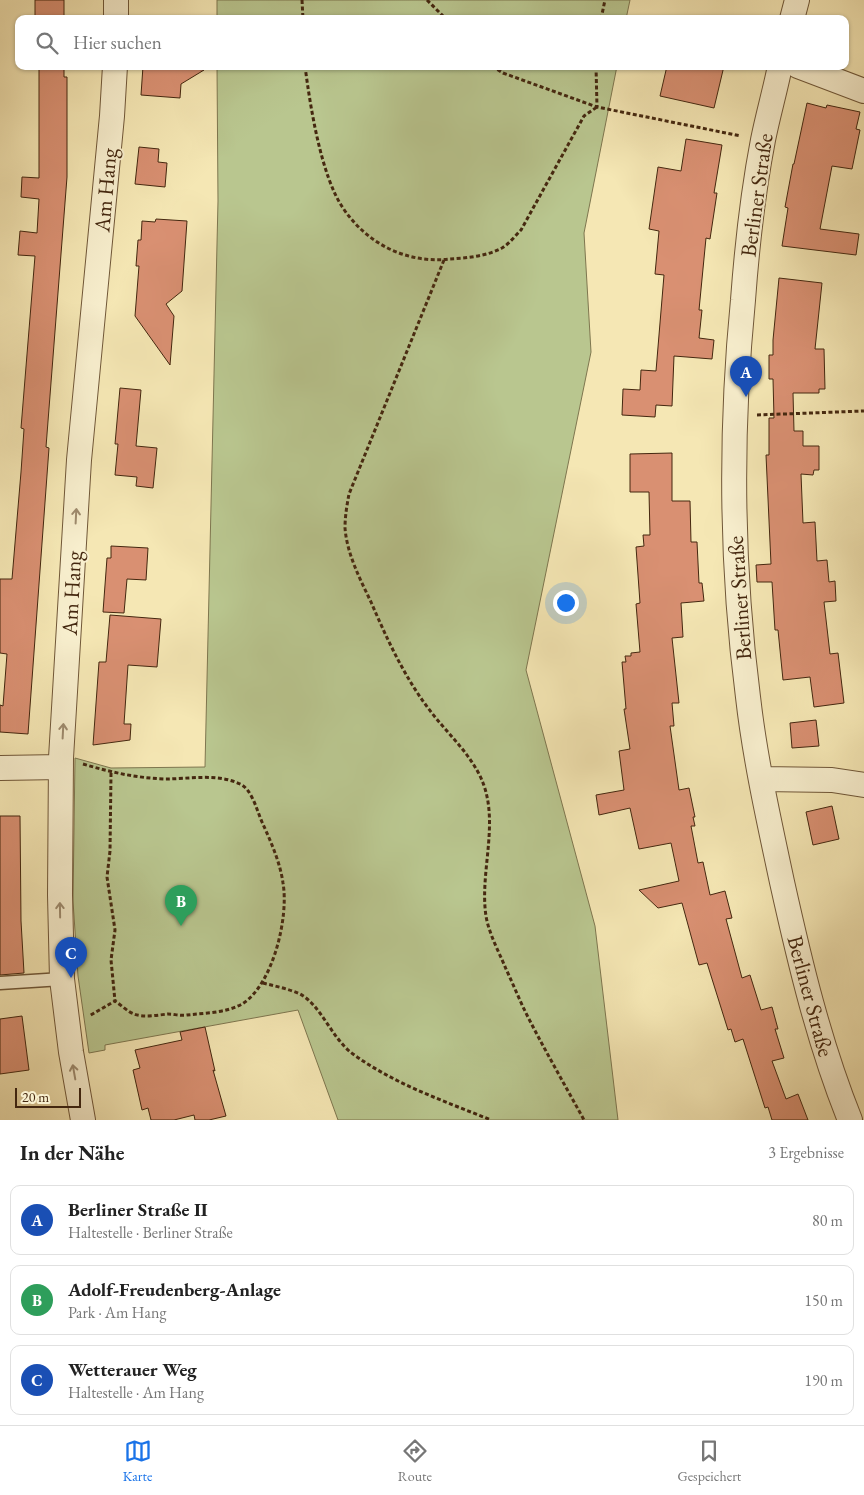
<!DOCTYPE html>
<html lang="de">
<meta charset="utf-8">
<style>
body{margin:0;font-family:"EB Garamond",serif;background:#f2f2f2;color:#222}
.scale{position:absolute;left:15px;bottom:12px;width:66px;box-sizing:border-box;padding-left:5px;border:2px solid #44270f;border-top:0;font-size:14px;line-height:18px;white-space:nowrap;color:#44270f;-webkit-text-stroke:4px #f8efce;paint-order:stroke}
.you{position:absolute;left:565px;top:602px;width:18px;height:18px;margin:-12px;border:4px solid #fff;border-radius:50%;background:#1a73e8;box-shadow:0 0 0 8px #1a73e833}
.badge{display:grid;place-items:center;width:32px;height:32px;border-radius:50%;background:#1a73e8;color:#fff;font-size:16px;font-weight:700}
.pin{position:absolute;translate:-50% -41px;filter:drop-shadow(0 1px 2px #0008)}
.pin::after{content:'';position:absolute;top:26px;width:18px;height:15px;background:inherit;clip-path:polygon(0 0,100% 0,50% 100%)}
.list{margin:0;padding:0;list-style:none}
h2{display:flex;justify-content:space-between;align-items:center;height:65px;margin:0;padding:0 20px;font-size:21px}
h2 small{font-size:16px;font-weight:400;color:#767676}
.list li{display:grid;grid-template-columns:32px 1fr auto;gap:15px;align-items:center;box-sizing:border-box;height:70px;margin:0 10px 10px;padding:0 10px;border:1px solid #e0e0e0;border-radius:10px}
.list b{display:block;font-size:19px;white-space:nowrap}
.list p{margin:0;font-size:16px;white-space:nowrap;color:#767676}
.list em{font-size:16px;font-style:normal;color:#767676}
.icon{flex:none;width:28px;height:28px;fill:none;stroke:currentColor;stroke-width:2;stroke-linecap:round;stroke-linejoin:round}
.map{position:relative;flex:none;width:864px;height:1120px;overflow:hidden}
.search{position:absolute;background:#fff;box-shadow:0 1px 4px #0004;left:15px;right:15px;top:15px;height:55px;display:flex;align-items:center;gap:12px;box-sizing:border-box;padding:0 18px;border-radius:10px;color:#767676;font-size:19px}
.sheet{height:305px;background:#fff}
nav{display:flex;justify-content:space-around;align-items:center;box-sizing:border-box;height:70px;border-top:1px solid #e0e0e0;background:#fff;font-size:14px;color:#767676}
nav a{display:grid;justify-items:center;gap:2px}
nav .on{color:#1a73e8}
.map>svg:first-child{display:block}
.green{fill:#b9c68f;stroke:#7e764f}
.building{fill:#d99072;stroke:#44270f}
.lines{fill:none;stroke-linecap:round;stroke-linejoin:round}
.lane-casing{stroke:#705738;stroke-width:15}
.street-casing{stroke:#705738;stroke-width:26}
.path{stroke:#44270f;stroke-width:3;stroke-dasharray:4 2.5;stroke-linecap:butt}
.lane{stroke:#f8efce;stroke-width:12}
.street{stroke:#f8efce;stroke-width:24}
.oneway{stroke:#9e8b6e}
.labels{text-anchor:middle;stroke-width:4;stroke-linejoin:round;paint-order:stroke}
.street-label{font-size:22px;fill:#44270f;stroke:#f8efce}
</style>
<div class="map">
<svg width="864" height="1120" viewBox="0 0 864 1120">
<rect width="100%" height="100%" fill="#f5e7b4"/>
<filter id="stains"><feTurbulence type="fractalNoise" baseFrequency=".004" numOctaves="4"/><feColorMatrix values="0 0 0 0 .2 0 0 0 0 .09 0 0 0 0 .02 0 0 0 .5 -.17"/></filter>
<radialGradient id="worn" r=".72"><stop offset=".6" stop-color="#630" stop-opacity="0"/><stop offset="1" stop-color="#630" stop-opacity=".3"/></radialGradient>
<path class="green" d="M217,0h413l-4,19h-409z
M217,66h400l-33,167 7,119 -65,318 69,256 23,194h-280l-40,-110 -193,35v5l-16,3 -11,-77 -5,-75 2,-143 36,10 94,-1 13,-566z"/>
<path class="building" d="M35,0h29v19h-29z
M39,66h25v11h3v100l-21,270 3,1 -21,286 -28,-2v-27l3,1 4,-52 -7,-1v-74h12l9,-107 3,-43 -3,-1 14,-172 -17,-1 2,-24 17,2 2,-34 -18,-2 1,-20 17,1z
M143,66h21l40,4 -23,14 -1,14 -39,-3z
M667,66h57l-10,42 -54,-12z
M807,103l19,5 1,-3 33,7 -4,17 4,1 -8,39 -20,-3 -12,63 39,5 -3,21 -74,-9 6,-38 -3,-1 8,-43h1z
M686,139l36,6 -8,48h3l-7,46 -4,-1 -7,72h3l-3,28 15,2 -2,19 -38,-3 -2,50 -16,-1 -1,12 -33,-2 1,-26 17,1 1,-20 15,1 8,-96 -9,-1 4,-43 -10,-2 9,-62 23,4z
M139,147l20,2 -1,13 9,1 -2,24 -30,-3z
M156,219l31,2 -5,70 -16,13 8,12 -4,49 -35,-49 4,-50h-3l2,-26h3l1,-19 13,1z
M779,278l43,5 -7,66h9l1,40h-6v4h-26l1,38h9v15h16v24h-5l-1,5 -12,-1 2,49 12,-1 2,39 10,-1 2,22 6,-1 1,20 -12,1 6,52 8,-1 6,50 -30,4 -4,-30 -27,3 -5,-50h-3l-3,-48h-15l-1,-17 15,-1 -5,-109h3v-37h5l-1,-39h-4v-24h4v-15z
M120,388l21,2 -5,56 21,2 -4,40 -17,-2 1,-9 -22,-2 3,-31h-3z
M672,453v48h18l1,41h6l2,41h3l2,18 -23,2 2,34 -11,1 7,65h-7l2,23h-4l9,64 10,-2 6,29h-2l2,9h-4l7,37 5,-1 7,33 15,-4 7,27 -6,1 16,59 8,-3 11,35 11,-3 6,22h-3l9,29 -12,3 14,38 12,-5 10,26h-36l-4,-13 -3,1 -22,-69 -8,3 -4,-13 -3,1 -21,-67 -8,2 -17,-62 -24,5 -19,-18 40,-9 -8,-38 -32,6 -9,-41 -31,7 -3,-20 28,-5 -5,-39 11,-2 -6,-40h2l-4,-47h4l-1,-6h6v-3l9,-1 -4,-48 4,-1 -4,-56 8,-1 -1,-11h7l-1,-43h-19v-38z
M111,546l37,2 -2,32 -19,-1 -3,34 -21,-1 4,-54h4z
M110,615l51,4 -4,48 -29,-2 -4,59h7l-1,16 -37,5 6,-83h7z
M816,720l3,26 -27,2 -2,-25z
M832,806l7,33 -26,6 -7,-33z
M0,816h20l1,105 3,52 -24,2z
M22,1016l7,54 -29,4v-55z
M205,1027l10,44 -2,-1 13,46 -17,4h-14l-1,-5 -20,5h-23l-3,-12 -6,2 -9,-40 7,-2 -5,-18 47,-10 -2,-8z"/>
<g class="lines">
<g class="lane-casing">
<path id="lane" d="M0,983l62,-4"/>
</g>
<g class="street-casing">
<path id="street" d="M116,0v19
M792,19l5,-19
M780,66c-5,25 -12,49 -17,74 -10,52 -16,106 -20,160 -13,133 -12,265 5,397 7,62 21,124 34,185 18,81 37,161 68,238
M798,66l66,25
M0,768l61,-1
M761,779l71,1 32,5
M83,1120l-12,-68 -9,-73 -2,-84 1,-137 18,-298 33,-344 3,-50"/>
</g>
<path class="path" d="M302,0l1,19
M427,0l19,19
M601,19l4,-19
M305,66c5,39 16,110 38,142 24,36 64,56 107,51 17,-1 37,-3 52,-11 7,-4 13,-12 19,-18l63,-114 13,-9
M492,66l11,7 94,34 144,29
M596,66l1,41
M444,260l-95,234c-2,11 -4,22 -4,34 2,26 15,51 26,74 16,37 33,74 57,106 17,23 38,41 51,66 23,44 0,96 7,142 3,18 13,36 20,53 8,17 15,35 24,52 17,33 36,66 54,99
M757,415l107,-4
M83,764c27,8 53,14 82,15 24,0 52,-6 75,5 12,5 17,27 22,38 9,20 18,40 21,61 6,34 -10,102 -41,121 -16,9 -37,9 -55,11 -7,1 -13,-1 -19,-1 -10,1 -24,4 -34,0 -6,-2 -13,-9 -19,-13l-26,15
M111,773l-1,78 -3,26 8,53 -4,30 4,41
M263,983c12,3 26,6 37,11 21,11 32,45 53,60 41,30 91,47 138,66"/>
<use href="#lane" class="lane"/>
<use href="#street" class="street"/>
</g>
<defs><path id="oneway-shaft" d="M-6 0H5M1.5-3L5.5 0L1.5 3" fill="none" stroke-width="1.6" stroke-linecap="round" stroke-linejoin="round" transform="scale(1.25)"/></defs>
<g class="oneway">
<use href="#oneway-shaft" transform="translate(76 516) rotate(-87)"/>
<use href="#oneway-shaft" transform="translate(63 731) rotate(-87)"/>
<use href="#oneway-shaft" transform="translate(60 910) rotate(-91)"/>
<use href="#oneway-shaft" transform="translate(74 1072) rotate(-100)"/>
</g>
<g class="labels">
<g class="street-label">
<text transform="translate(105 190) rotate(-85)" y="8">Am Hang</text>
<text transform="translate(756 195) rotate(-82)" y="8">Berliner Straße</text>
<text transform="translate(71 593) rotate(-87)" y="8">Am Hang</text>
<text transform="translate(739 598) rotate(-94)" y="8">Berliner Straße</text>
<text transform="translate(811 996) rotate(75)" y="8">Berliner Straße</text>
</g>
</g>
<rect width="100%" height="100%" filter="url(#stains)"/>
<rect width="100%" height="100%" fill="url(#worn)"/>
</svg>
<div class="scale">20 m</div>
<div class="you"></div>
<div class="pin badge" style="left:746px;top:397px;background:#1a4fb4">A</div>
<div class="pin badge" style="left:181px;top:926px;background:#2e9e5b">B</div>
<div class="pin badge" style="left:71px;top:978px;background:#1a4fb4">C</div>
<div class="search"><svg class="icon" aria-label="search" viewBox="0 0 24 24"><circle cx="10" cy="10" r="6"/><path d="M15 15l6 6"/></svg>Hier suchen</div>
</div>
<section class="sheet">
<h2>In der Nähe<small>3 Ergebnisse</small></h2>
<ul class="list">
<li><span class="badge" style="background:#1a4fb4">A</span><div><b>Berliner Straße II</b><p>Haltestelle · Berliner Straße</p></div><em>80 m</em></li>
<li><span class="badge" style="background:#2e9e5b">B</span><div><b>Adolf-Freudenberg-Anlage</b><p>Park · Am Hang</p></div><em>150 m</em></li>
<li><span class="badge" style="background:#1a4fb4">C</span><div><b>Wetterauer Weg</b><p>Haltestelle · Am Hang</p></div><em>190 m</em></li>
</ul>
</section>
<nav>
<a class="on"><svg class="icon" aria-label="map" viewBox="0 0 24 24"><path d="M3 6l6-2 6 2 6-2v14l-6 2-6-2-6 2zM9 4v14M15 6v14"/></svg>Karte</a>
<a><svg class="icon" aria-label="directions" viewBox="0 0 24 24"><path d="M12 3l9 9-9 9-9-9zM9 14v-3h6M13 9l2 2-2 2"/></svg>Route</a>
<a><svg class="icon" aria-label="saved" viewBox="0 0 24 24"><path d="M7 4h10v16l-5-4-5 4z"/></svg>Gespeichert</a>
</nav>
